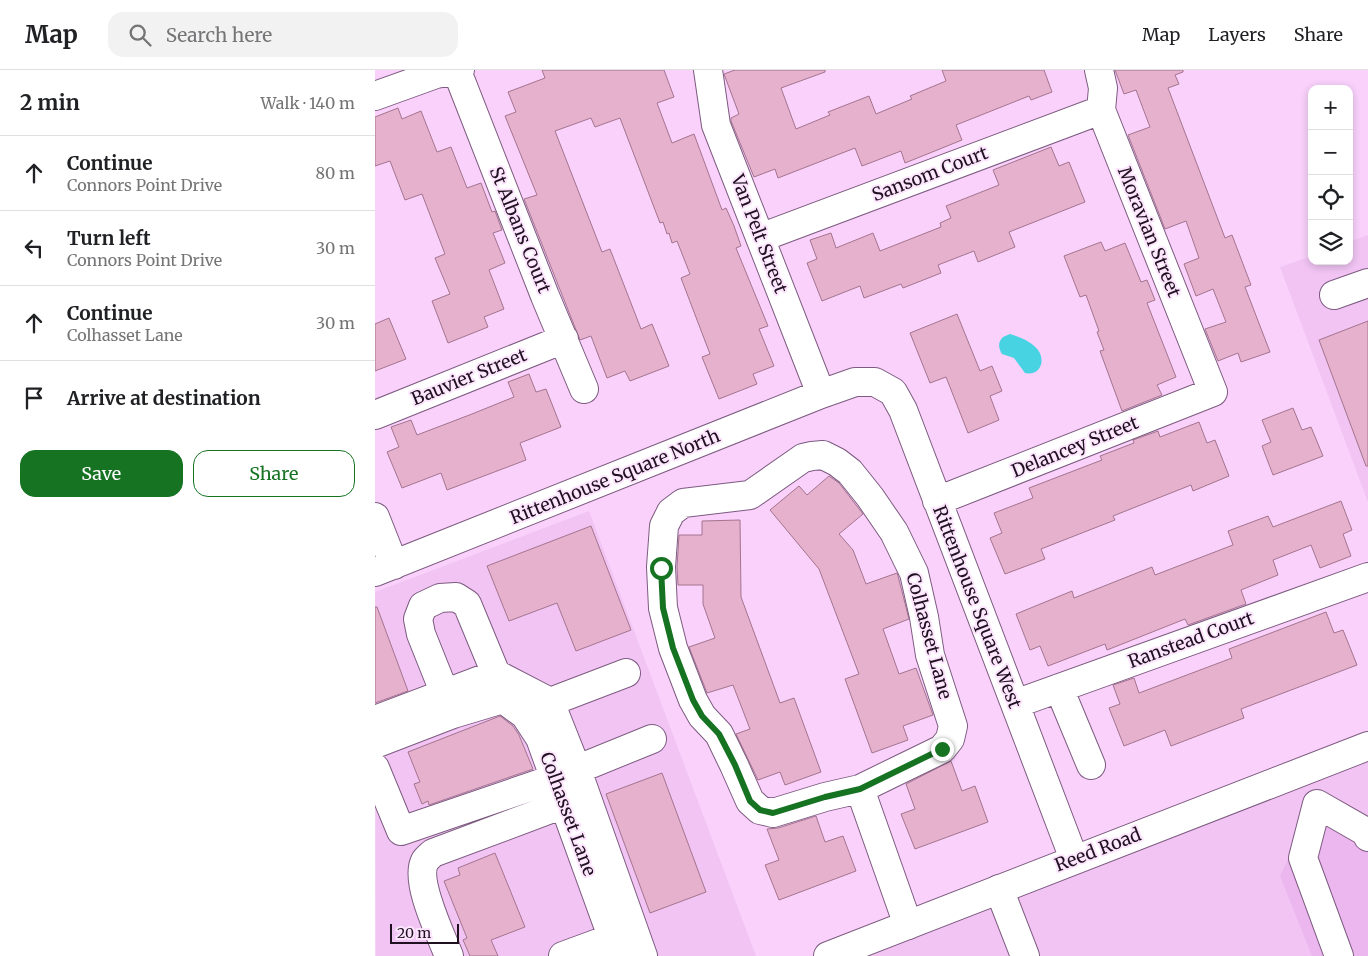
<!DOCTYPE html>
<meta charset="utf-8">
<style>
body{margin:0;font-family:Merriweather,serif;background:#f2f2f2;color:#202124}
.controls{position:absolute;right:15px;top:15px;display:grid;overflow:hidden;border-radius:10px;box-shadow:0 2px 8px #0003}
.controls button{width:45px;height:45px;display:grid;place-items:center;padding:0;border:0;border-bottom:1px solid #e0e0e0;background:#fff;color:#202124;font:25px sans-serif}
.scale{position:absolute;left:15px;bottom:12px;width:69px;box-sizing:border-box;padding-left:5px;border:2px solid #1f1120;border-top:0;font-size:14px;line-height:18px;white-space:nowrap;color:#1f1120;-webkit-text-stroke:4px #fde5fe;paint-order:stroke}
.stop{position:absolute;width:15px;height:15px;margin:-11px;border:4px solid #167322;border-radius:50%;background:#fff}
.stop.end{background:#167322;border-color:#fff;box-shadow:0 1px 5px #0008}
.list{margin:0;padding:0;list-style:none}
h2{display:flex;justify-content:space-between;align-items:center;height:65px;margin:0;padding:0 20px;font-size:21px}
h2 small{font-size:16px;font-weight:400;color:#757577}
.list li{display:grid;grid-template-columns:32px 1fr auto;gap:15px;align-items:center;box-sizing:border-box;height:75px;padding:0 20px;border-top:1px solid #e0e0e0}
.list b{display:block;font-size:19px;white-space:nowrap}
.list p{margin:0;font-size:16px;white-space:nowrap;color:#757577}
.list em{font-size:16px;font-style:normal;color:#757577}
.actions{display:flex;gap:10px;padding:15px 20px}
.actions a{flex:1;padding:11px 0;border:1px solid #167322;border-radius:15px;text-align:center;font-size:18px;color:#167322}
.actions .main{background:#167322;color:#fff}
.icon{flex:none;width:28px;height:28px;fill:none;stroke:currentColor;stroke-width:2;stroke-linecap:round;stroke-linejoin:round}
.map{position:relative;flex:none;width:993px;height:886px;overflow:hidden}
header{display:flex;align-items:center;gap:30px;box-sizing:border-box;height:70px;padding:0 25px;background:#fff;border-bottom:1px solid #e0e0e0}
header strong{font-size:24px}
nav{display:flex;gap:28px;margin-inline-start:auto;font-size:18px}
.search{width:350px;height:45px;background:#f2f2f2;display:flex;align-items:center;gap:12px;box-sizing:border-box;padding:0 18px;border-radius:15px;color:#757577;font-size:19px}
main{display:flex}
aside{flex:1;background:#fff}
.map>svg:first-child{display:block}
.built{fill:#f1c4f4}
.green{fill:#ecb7ef}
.water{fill:#47d3e1}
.building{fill:#e5b1cd;stroke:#a4748f}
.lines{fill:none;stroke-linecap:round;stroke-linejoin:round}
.minor-casing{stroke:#7d5b80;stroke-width:30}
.major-casing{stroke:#7d5b80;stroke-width:30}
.minor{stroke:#fff;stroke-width:28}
.major{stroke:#fff;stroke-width:28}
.route{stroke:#167322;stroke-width:6}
.labels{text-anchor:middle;stroke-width:4;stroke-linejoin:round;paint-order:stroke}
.street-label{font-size:18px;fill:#1f1120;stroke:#fde5fe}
</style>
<header>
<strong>Map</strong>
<div class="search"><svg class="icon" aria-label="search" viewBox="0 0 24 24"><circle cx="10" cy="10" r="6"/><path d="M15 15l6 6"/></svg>Search here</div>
<nav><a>Map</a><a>Layers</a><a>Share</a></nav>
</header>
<main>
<aside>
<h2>2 min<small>Walk · 140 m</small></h2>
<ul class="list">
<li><svg class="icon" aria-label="ahead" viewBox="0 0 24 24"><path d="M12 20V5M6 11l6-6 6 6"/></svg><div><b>Continue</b><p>Connors Point Drive</p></div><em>80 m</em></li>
<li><svg class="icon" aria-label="left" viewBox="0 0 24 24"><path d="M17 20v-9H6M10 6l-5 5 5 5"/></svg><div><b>Turn left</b><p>Connors Point Drive</p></div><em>30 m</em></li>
<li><svg class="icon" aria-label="ahead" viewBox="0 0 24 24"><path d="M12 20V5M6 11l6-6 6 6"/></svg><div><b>Continue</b><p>Colhasset Lane</p></div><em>30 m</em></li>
<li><svg class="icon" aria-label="arrive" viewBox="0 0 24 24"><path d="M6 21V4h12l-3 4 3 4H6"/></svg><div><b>Arrive at destination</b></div></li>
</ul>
<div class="actions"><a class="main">Save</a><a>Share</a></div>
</aside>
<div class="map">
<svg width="993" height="886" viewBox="0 0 993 886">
<rect width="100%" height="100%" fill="#f9d1fb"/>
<path class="built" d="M993,165v267l-88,-235 32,-11v5h37v-19z
M214,441l167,445h-380l-1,-364z
M993,678v208h-539z"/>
<path class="green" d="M967,731l26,17v138h-56l-32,-80 11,-23 9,-33z"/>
<path class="water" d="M635,264c10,3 21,7 28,16 8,11 2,26 -13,23l-11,-15 -12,-4c-4,-7 -4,-12 1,-17z"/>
<path class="building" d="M167,0h122l10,27 -17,6 15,40 22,-9 28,76 4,-2 8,18 7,20 -5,2 32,78 -9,3 15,37 -21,8 4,10 -38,15 -17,-42 8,-3 -29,-76 9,-4 -13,-33 -5,2 -3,-10 -2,1 -4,-12 -3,1 -40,-105 -25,9 -4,-9 -36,13 47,121 8,-3 31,80 11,-5 17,42 -39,15 -5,-10 -18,7 -16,-42 -11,4 -56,-141 13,-4 -32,-79 11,-4 -8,-20 37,-14z
M360,0h90v2l-44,16 15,41 34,-14 -2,-3 41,-16 7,18 36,-15 -2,-3 36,-15 -4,-11h102l8,22 -21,8 -2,-4 -73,29 6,15 -57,23 -4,-12 -39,15 -7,-18 -77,30 -3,-9 -21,8 -23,-56v-3l8,-4 -15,-40z
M740,0h68v2l-8,3 4,9 -11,4 57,150 7,-3 19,50 -6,2 25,65 -29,10 -3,-9 -20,8 -13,-32 21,-7 -13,-33 -17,7 -12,-32 15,-6 -13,-37 -21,8 -37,-94 22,-8 -14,-37 -12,4z
M23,38l4,11 19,-8 16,41 14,-5 16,41 14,-5 11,29 3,-1 7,19 -9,3 12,30 -16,7 15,39 -20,8 4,10 -40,16 -16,-42 18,-7 -15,-36 10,-4 -23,-60 -17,6 -15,-39 -15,5v-49z
M676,77l8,19 10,-4 16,40 -76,30 6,15 -37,15 -4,-11 -36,14 3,8 -38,15 -2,-4 -37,14 -4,-12 -38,15 -15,-38 10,-4 -7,-19 21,-7 5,15 37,-15 7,18 61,-24 -1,-4 11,-5 -5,-12 53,-21 -6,-15z
M726,172l4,9 20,-8 16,39 6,-2 8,20 -8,3 29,74 -19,8 5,10 -40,16 -22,-60 4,-1 -7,-18 2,-1 -13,-36 -6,2 -16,-41z
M582,244l23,57 12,-5 10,25 -12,5 9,24 -31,13 -22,-56 -16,6 -20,-50z
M14,248l17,41 -31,12v-47z
M993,251v145h-2l-47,-126z
M154,304l7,18 10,-3 15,38 -41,16 6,17 -79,30 -6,-17 -39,15 -15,-36 12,-5 -8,-20 20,-7 6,15 55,-21 42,-17 -6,-15z
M918,338l9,22 9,-3 12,29 -50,19 -11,-29 9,-4 -9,-22z
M824,352l8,21 8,-3 14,36 -36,15 -2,-6 -78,31 2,4 -74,29 4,10 -40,15 -15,-36 12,-5 -8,-20 39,-15 -4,-10 73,-28 -2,-4 34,-13 -1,-3 25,-9 2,6z
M454,406l10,7 24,31 -24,20 14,16 13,34 31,-11 1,3 11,43 -26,10 16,45 17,-6 17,47 -30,11 5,14 -36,13 -27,-74 14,-5 -40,-105 -49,-59 29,-24 8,9z
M966,431l11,29 -9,4 8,22 -31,12 -9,-23 -38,15 5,15 -37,15 5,14 -58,21 -3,-6 -78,31 -2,-6 -57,22 -8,-20 -10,4 -14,-36 56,-23 2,7 78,-31 3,8 78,-30 -5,-14 40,-15 5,11z
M365,450l1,77 39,106 14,-5 27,74 -36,13 -5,-13 -22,8 -22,-46 14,-5 -17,-44 -26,8 -18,-46 26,-9 -12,-34v-19h-25l-1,-18 2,-32h23v-14z
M216,456l40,104 -55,21 -19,-48 -48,18 -22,-55z
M0,537h2l31,84 -33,12z
M951,542l8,21 9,-3 14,35 -116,44 3,9 -73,28 -6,-16 -41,16 -15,-38 11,-4 -7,-19 21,-7 5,15 93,-35 -3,-9z
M125,646l13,10 6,9 14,34 -104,36 -1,-4 -6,3 -8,-20 6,-2 -12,-30z
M576,691l11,30 13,-5 13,36 -73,27 -14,-35 14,-5 -9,-25z
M287,703l44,119 -56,21 -44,-119z
M441,746l9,26 18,-6 13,35 -77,29 -14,-35 14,-5 -12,-31 11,-1z
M120,783l30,74 -34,13 7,16h-28l-7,-16 4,-2 -23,-57 16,-6 -2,-7z"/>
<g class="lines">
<g class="minor-casing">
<path id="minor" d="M333,0l8,55 105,269
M82,1l88,225 39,93
M0,26l61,-22 24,-4
M385,168l341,-128
M959,225l34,-12
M0,345l189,-76
M448,385l14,7 13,10 20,25 24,35 20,41 10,44 6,38 23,71 -3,13 -8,10 -37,18 -45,22 -35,8 -52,16 -13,-3 -10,-9 -16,-36 -15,-31 -17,-18 -9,-16 -20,-52 -10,-40 -2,-41 3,-41 7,-14 12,-9 67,-8 53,-37 9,-2z
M562,431l276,-109 -112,-282 2,-22 -4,-18
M0,447l19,48
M0,502l446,-178 34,-12h20l18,10 10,18 171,449
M684,618l32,77
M128,629l22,16 15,23 79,218
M640,634l353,-127
M158,641l17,-9 76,-29
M78,644l-32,-80 -3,-15 5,-13 17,-8 16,-1 11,7 29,70 5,17
M0,650l121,-46 54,28 27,68 66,186
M0,674l78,-30 50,-15
M0,698l26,63 155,-53 96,-39
M485,719l48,136
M624,819l26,67
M74,886c-8,-21 -35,-75 -24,-95 2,-3 6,-6 8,-8l131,-49
M188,886l49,-18
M964,886l-36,-98 14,-54 49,28 2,5"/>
</g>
<g class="major-casing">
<path id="major" d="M453,886l540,-210"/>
</g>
<use href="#minor" class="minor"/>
<use href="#major" class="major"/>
</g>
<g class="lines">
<path class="route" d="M286,498l2,40 10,40 20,52 9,16 17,18 16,31 15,36 10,9 13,3 52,-16 35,-8 82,-40"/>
</g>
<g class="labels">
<g class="street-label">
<text transform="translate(555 104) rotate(-21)" y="6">Sansom Court</text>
<text transform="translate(145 160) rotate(68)" y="6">St Albans Court</text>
<text transform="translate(774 162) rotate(68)" y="6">Moravian Street</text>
<text transform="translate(384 164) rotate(69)" y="6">Van Pelt Street</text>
<text transform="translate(94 307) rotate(-22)" y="6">Bauvier Street</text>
<text transform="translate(700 377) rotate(-22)" y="6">Delancey Street</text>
<text transform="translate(240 407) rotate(-22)" y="6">Rittenhouse Square North</text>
<text transform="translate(602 537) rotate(69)" y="6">Rittenhouse Square West</text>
<text transform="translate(554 566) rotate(75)" y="6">Colhasset Lane</text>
<text transform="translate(816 570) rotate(-20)" y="6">Ranstead Court</text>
<text transform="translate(193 744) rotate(70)" y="6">Colhasset Lane</text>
<text transform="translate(723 780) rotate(-21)" y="6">Reed Road</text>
</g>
</g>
</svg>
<div class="controls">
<button>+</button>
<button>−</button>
<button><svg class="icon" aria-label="locate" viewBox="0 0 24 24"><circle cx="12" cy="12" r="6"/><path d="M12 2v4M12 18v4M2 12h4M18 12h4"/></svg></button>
<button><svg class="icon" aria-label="layers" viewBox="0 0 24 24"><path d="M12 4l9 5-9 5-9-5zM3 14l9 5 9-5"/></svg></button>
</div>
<div class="scale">20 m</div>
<div class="stop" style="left:286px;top:498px"></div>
<div class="stop end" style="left:567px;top:679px"></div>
</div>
</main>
